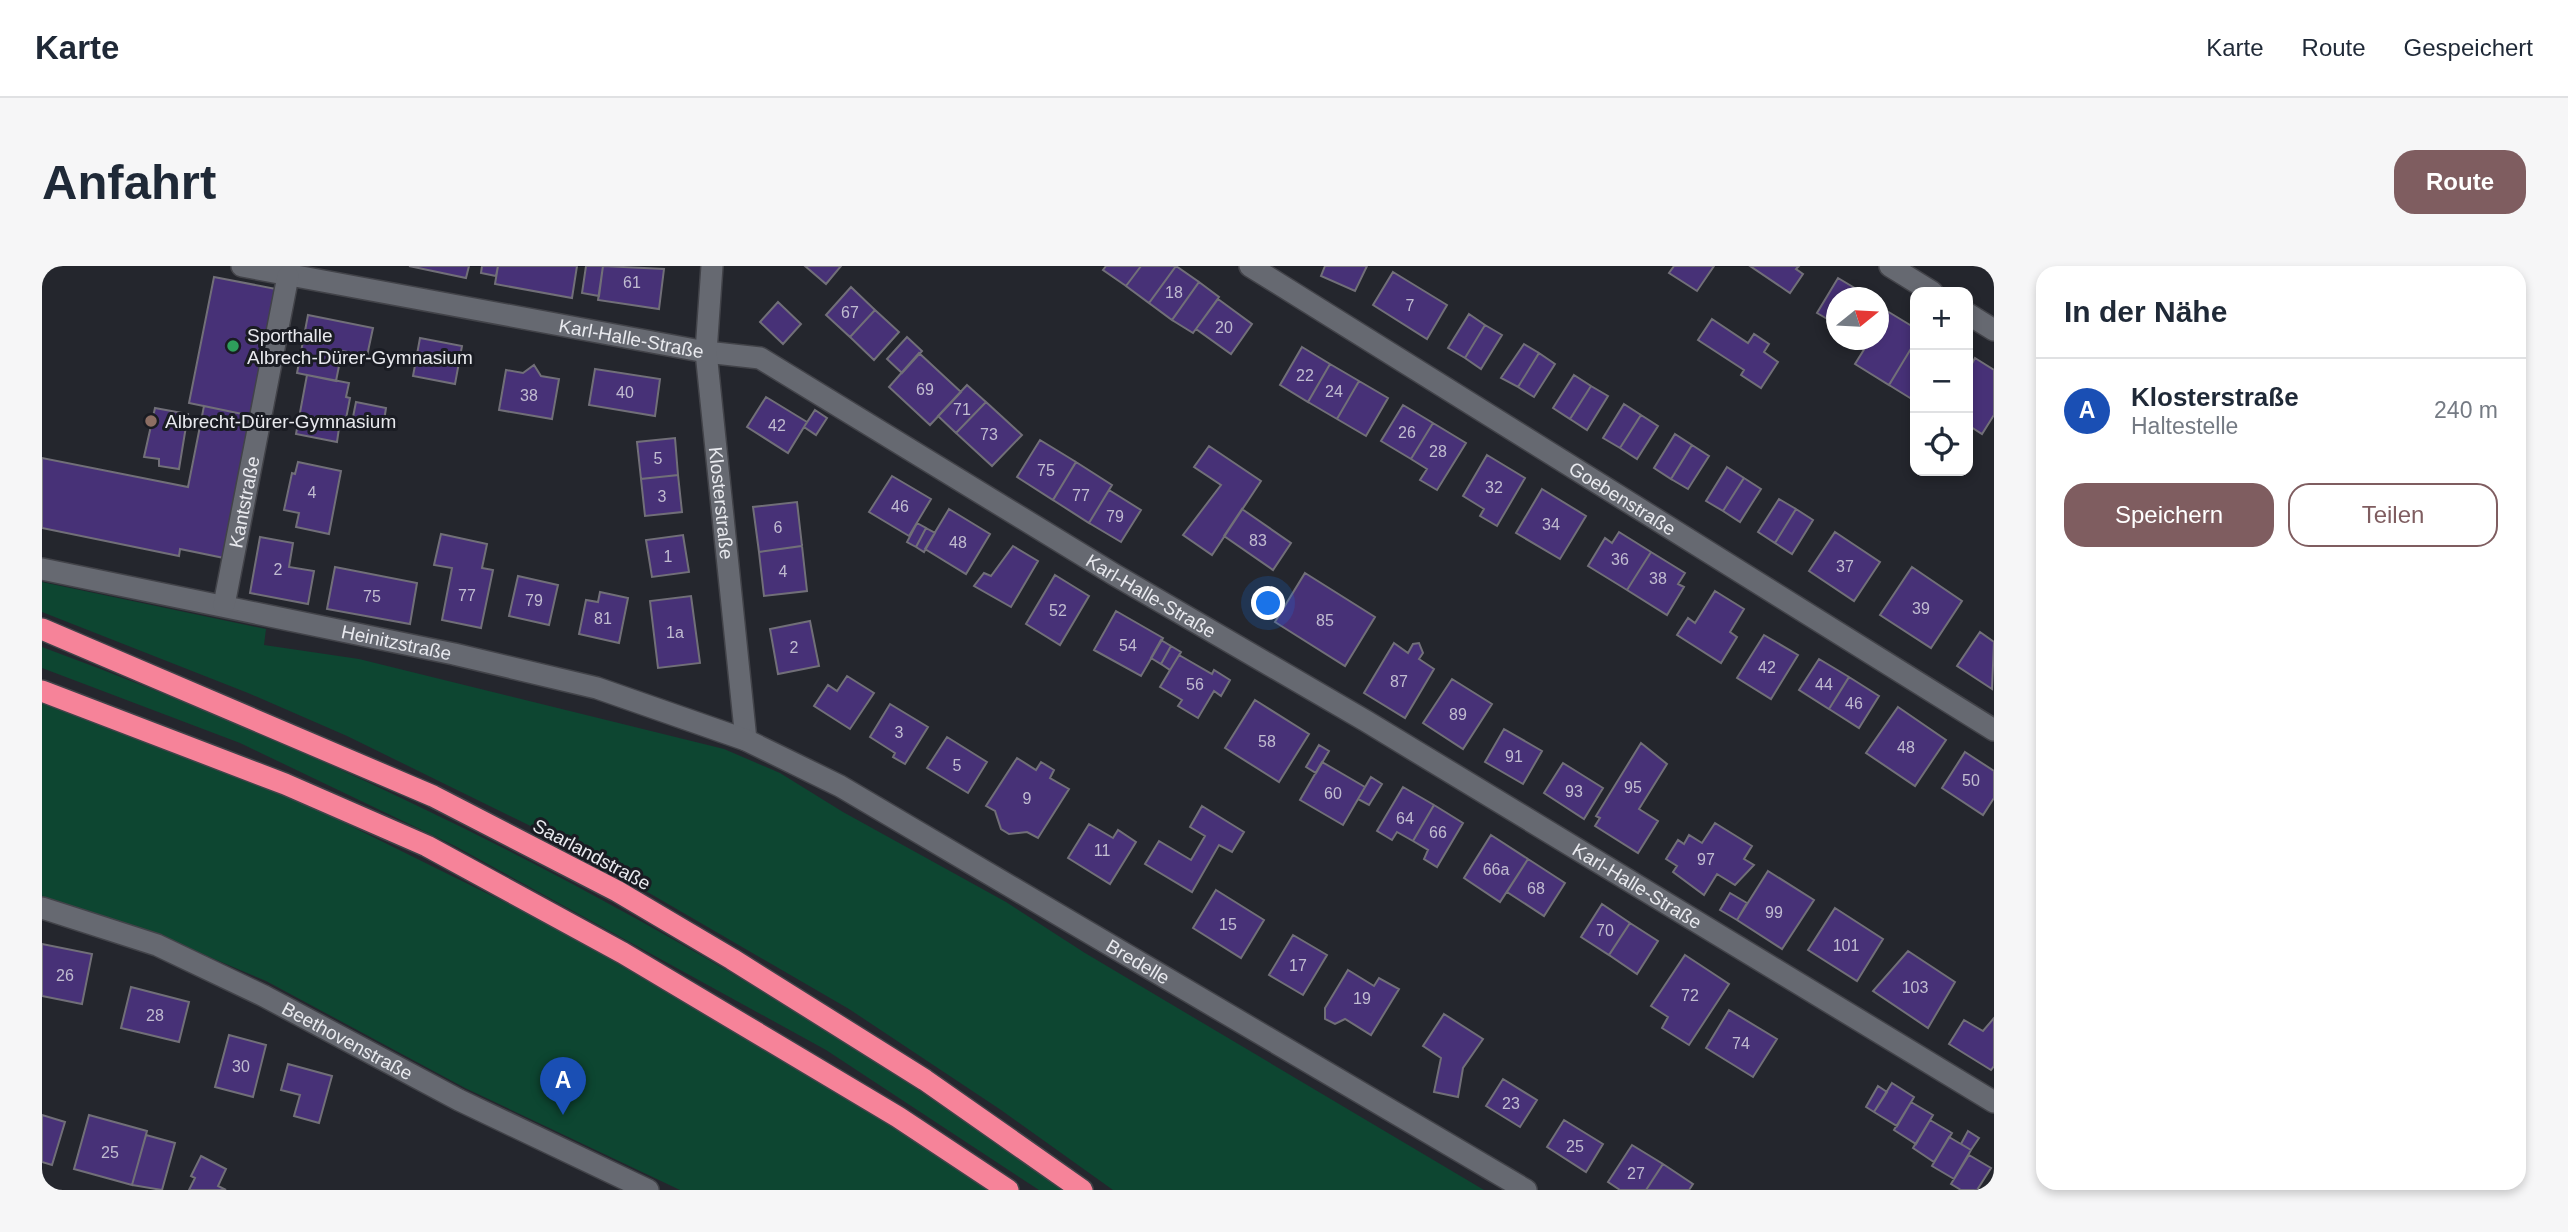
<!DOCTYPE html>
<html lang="de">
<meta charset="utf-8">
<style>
body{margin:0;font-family:Arial,sans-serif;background:#f6f6f7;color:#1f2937}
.controls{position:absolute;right:21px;top:21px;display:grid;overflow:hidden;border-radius:14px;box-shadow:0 4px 10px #0003}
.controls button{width:63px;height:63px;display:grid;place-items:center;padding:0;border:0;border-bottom:2px solid #e0e1e3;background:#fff;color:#1f2937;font:35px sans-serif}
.compass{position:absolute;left:1784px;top:21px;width:63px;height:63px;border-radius:50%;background:#fff;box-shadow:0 4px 10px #0003;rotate:72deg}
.you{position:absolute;left:1227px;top:338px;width:24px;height:24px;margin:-18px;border:5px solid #fff;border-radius:50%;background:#1a73e8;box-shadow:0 0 0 10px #1a73e833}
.badge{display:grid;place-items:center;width:46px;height:46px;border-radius:50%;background:#7f5d60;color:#fff;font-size:23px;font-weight:700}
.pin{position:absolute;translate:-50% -58px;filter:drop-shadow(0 2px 4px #0008)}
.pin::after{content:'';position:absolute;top:37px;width:24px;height:21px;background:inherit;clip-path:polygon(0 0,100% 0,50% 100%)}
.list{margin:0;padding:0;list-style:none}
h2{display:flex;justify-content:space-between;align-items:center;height:91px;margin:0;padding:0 28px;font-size:30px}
h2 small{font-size:23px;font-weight:400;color:#747a83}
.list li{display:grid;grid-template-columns:46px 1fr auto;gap:21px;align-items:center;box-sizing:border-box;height:105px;padding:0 28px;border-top:2px solid #e0e1e3}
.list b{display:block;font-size:26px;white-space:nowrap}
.list p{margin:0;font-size:23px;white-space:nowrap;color:#747a83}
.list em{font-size:23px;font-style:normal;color:#747a83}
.actions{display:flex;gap:14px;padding:21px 28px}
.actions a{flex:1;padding:16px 0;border:2px solid #7f5d60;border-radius:21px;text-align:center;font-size:24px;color:#7f5d60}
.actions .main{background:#7f5d60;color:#fff}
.icon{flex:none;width:38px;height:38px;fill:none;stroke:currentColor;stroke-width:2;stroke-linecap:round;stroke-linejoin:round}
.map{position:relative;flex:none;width:1952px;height:924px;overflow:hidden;border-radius:21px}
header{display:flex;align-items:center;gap:42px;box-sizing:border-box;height:98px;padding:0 35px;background:#fff;border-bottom:2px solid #e0e1e3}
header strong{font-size:33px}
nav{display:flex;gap:38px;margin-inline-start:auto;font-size:24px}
.intro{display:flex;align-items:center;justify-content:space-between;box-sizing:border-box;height:168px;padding:0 42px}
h1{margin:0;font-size:49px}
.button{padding:18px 32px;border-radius:21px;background:#7f5d60;color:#fff;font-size:24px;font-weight:700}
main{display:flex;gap:42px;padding:0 42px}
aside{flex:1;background:#fff;border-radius:21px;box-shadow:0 4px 10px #0003}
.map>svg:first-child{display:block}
.green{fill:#0d4631}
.building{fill:#473177;stroke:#716f78;stroke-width:2}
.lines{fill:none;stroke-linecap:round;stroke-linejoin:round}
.minor-casing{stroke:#424349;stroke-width:24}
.highway-casing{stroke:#424349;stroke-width:24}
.minor{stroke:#666971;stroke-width:21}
.highway{stroke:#f68399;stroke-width:21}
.leisure-dot{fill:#2e9e5b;stroke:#1a1c23;stroke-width:2.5}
.education-dot{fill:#8d6e63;stroke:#1a1c23;stroke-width:2.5}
.labels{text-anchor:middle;stroke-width:6;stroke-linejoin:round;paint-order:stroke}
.number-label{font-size:16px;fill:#c0bbd0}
.poi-label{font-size:19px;fill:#e8e9ee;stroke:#1a1c23;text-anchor:start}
.street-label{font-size:19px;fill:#e8e9ee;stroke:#1a1c23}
</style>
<header>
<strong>Karte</strong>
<nav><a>Karte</a><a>Route</a><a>Gespeichert</a></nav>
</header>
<div class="intro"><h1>Anfahrt</h1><a class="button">Route</a></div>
<main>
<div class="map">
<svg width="1952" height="924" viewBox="0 0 1952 924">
<rect width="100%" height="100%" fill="#24262d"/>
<path class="green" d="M0,316l224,47 -2,16 95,14 365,90 56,24 63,39 163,90 79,51 399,237h-371l-112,-80 -152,-101 -298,-173 -204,-100 -99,-43 -206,-81z
M0,381c362,133 708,316 1020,543h-23l-213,-140 -371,-204 -215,-103 -198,-75z
M0,432l240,94 275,136 335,197 97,65h-309l-215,-102 -199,-107 -85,-36 -139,-43z"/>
<path class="building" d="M367,0h60l-3,12z
M440,0h16l-2,10 -15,-3z
M456,0h79l-5,32 -77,-14z
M544,0h17l-4,30 -17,-3z
M561,0l61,3 -5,40 -61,-9z
M763,0h36l-15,18z
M1064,0h35l-15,20 -23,-16z
M1099,0h35l-27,37 -23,-17z
M1134,0l23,16 -27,38 -23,-17z
M1283,0h42l-12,25 -34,-15z
M1632,0h40l-17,25 -28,-18z
M1708,0h49l-3,3 7,5 -13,19z
M1351,6l54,33 -20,34 -54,-34z
M172,11l62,12 -24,127 -63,-13z
M1796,12l30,18 -32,2v26l-19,-11z
M1157,16l20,15 -26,36 -21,-13z
M809,21l24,23 -25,27 -24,-22z
M1176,33l34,25 -21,30 -35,-25z
M736,36l23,22 -18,20 -23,-22z
M833,44l24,22 -25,28 -24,-23z
M1845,45l28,17v14l-26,43 -34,-21 15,-24h8v-14z
M1427,48l16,11 -20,33 -17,-10z
M266,49l65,13 -6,28 -25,-5 -6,30 -39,-8z
M1670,53l36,24 6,-9 15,10 -5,8 14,10 -17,26 -20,-13 3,-5 -46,-30z
M1443,59l17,10 -21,34 -16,-11z
M865,71l15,14 -20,22 -15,-14z
M378,72l42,8 -7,38 -42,-8z
M1873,76v59l-26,-16z
M1482,78l15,9 -21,34 -17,-9z
M1260,81l28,17 -22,38 -28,-17z
M877,87l42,39 -31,33 -41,-38z
M1497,87l16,11 -21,33 -16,-10z
M1933,92l19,12v45l-12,19 -14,-9v-54z
M1288,98l29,17 -22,38 -29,-17z
M492,99l7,11 18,3 -7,40 -53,-9 7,-40 17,3z
M553,103l65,10 -5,37 -66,-11z
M265,109l42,8 -3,14 4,1 -6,31 -5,-1 -2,14 -41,-8z
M1532,109l17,11 -21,33 -17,-11z
M1317,115l29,17 -22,38 -29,-17z
M925,119l19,17 -30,31 -18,-17z
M1549,120l17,10 -21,34 -17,-11z
M724,131l41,25 -19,31 -41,-26z
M314,136l30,6 -3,19 -31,-5z
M944,136l36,33 -30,31 -36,-33z
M1582,138l17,11 -21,33 -17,-10z
M1361,139l30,18 -22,36 -30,-18z
M162,140l48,10 -28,142 -44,-9 -1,7 -137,-28v-70l146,29z
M113,142l33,6 -9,55 -20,-3v-7l-15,-2z
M773,144l12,8 -11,17 -12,-8z
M1599,149l17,11 -21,33 -17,-11z
M1391,157l33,20 -29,47 -17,-10 7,-11 -16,-10z
M1633,168l17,11 -21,34 -17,-11z
M633,172l3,37 -37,4 -4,-37z
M998,174l36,22 -23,38 -36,-23z
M1650,179l17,11 -21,33 -17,-10z
M1167,180l52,35 -49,74 -29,-20 38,-50 -27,-18z
M1445,189l38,23 -28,48 -17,-10 4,-7 -21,-13z
M256,196l43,9 -12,63 -33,-7 3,-14 -15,-3 8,-37 3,1z
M1034,196l36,23 -23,38 -36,-23z
M1685,201l17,11 -21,33 -17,-10z
M636,209l4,37 -37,4 -4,-37z
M850,210l39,23 -22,37 -40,-24z
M1702,212l17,11 -21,33 -17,-11z
M1500,223l44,27 -26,43 -44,-26z
M1067,224l32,20 -20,32 -32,-19z
M1737,233l17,10 -21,34 -17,-11z
M755,236l5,44 -43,6 -6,-45z
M907,243l41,25 -24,40 -41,-25z
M1200,243l49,34 -18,27 -49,-34z
M1754,243l17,11 -21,34 -17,-11z
M875,257l9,5 -10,19 -9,-5z
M884,262l9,5 -11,19 -8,-5z
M1577,266l32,20 -24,38 -39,-24 17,-28 7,5z
M1793,266l45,30 -26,39 -45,-30z
M399,268l46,10 -5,24 11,2 -12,58 -39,-8 10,-52 -18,-3z
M641,269l6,37 -37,5 -6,-37z
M218,271l33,6 -4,24 25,4 -6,33 -58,-11z
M760,280l5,45 -43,5 -5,-44z
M971,280l25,15 -27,46 -37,-21 10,-13 7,3z
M1609,286l34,21 -7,11 6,3 -17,28 -40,-25z
M293,301l82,16 -7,41 -83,-15z
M1870,301l50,34 -31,47 -51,-33z
M1263,307l70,44 -30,49 -70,-44z
M1013,309l34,21 -29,49 -34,-21z
M476,310l40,9 -9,40 -40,-9z
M1673,325l29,18 -14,23 7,5 -16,26 -44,-28 11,-17 7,5z
M558,326l28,6 -9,45 -40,-9 7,-34 12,2z
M649,330l9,67 -42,5 -8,-67z
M1074,345l47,27 -22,38 -47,-26z
M768,355l9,45 -41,8 -8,-45z
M1938,366l14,10 -2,47 -35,-23z
M1722,369l34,20 -27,44 -34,-21z
M1119,374l10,6 -10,18 -10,-6z
M1352,377l14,10 5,-9 6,-1 4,10 -4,6 15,10 -29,49 -41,-25z
M1129,380l10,6 -11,18 -9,-6z
M1137,389l33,19 2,-4 16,10 -9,16 -7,-5 -16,27 -20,-12 4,-6 -22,-13z
M1777,393l30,18 -20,32 -30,-19z
M805,410l27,17 -24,36 -36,-23 14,-21 9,6z
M1807,411l30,19 -20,32 -30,-19z
M1410,413l40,25 -29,45 -40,-26z
M1213,434l54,34 -30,48 -54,-34z
M848,438l38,23 -23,37 -12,-7 2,-4 -25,-16z
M1856,441l48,33 -31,46 -49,-33z
M1462,463l38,22 -19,33 -38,-22z
M905,471l40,25 -19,31 -41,-25z
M1599,477l26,21 -28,45 19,12 -20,32 -43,-27 5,-8 -4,-2z
M1277,479l10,6 -13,22 -10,-6z
M1923,486l29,19v27l-11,17 -41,-27z
M975,492l19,12 5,-8 13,8 -4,8 19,11 -31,49 -11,-6 -18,2 -8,-5 -6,-18 -9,-5z
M1280,496l43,25 -22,38 -43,-25z
M1521,497l40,25 -19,31 -40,-26z
M1329,511l11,7 -13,21 -11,-6z
M1361,521l31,18 -21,36 -16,-9 -5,8 -15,-9z
M1392,539l29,18 -26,44 -13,-8 4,-9 -15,-9z
M1160,540l42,26 -12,20 -13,-7 -27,47 -47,-28 14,-23 32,19 14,-24 -15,-9z
M1673,557l37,23 -8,13 10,6 -19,20 -18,-11 -13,21 -31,-23 4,-6 -11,-7 12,-19 6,4 5,-9 13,8z
M1047,558l24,14 5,-8 18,12 -26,42 -42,-26z
M1449,569l37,24 -28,43 -36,-24z
M1486,593l37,24 -21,33 -37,-24z
M1726,605l46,29 -32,49 -45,-29z
M1174,624l48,30 -23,38 -48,-30z
M1688,627l17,10 -10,17 -17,-10z
M1560,638l28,19 -21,32 -28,-18z
M1793,642l48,31 -26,42 -49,-31z
M1588,657l28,18 -21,33 -28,-19z
M1251,669l34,20 -24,40 -34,-20z
M0,678l50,10 -10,50 -40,-8z
M1866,685l47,31 -27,46 -55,-37z
M1643,689l44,29 -40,61 -27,-17 6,-11 -17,-11z
M1306,704l26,16 5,-8 20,11 -28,46 -26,-16 -10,5 -10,-5v-11z
M89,721l58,15 -10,40 -58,-14z
M1687,744l48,29 -24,38 -47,-29z
M1402,748l39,25 -20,29 -5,29 -24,-5 7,-34 -18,-12z
M1952,752v48l-3,4 -42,-26 15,-24 19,11z
M187,769l37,10 -13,52 -38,-10z
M246,798l44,12 -13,47 -25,-7 6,-21 -19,-5z
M1461,813l34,21 -17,27 -34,-21z
M1850,817l22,14 -17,29 -23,-14z
M1836,820l9,6 -13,20 -8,-5z
M1869,836l22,13 -17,29 -22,-14z
M0,849l23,7 -13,43 -10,-3z
M47,849l58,16 -15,54 -58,-16z
M1522,854l39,24 -17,28 -39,-25z
M1888,854l22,13 -18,29 -21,-14z
M1926,865l11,7 -8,12 -10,-6z
M104,869l29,8 -13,47 -30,-5z
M1907,871l22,13 -17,29 -22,-13z
M1590,879l31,19 -17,26h-26l-12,-8z
M1927,889l22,13 -14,22h-16l-10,-6z
M159,890l25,13 -8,17 8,4h-37l6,-12 -4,-2z
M1621,898l30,20 -4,6h-43z"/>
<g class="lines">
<g class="minor-casing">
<g id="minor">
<path id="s1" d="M200,0l464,86 54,6 355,217 251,146 628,381"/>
<path id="s2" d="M670,0l-6,86 40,388"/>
<path id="s3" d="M1208,0l744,464"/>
<path d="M1848,0l42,26"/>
<path d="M1926,48l26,16"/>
<path id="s4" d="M0,303l412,85 143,34 149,52 94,46 686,404"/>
<path id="s5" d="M182,339l64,-329"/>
<path id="s6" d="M0,642l115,37 107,51 195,104 189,90"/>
</g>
</g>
<g class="highway-casing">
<path id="highway" d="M0,363l391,167 184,95 115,68 193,121 157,110
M0,425l243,93 142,62 196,107 275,164 110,73"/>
</g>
<use href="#minor" class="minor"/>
<use href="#highway" class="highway"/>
</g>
<circle class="leisure-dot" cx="191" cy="80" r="7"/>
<circle class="education-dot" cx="109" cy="155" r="7"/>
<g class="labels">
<g class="number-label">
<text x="590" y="22">61</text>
<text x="1132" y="32">18</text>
<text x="1368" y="45">7</text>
<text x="808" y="52">67</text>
<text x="1182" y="67">20</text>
<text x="1263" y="115">22</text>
<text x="883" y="129">69</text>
<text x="1292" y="131">24</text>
<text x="583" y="132">40</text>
<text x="487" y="135">38</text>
<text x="920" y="149">71</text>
<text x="735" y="165">42</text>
<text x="1365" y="172">26</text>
<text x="947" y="174">73</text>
<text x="1396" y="191">28</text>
<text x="616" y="198">5</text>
<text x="1004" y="210">75</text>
<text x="1452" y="227">32</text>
<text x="270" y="232">4</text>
<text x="1039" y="235">77</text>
<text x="620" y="236">3</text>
<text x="858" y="246">46</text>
<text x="1073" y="256">79</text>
<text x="1509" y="264">34</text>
<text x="736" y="267">6</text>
<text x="1216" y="280">83</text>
<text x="916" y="282">48</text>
<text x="626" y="296">1</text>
<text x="1578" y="299">36</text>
<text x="1803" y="306">37</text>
<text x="236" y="309">2</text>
<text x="741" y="311">4</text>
<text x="1616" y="318">38</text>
<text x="425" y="335">77</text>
<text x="330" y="336">75</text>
<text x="492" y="340">79</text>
<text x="1879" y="348">39</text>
<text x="1016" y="350">52</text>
<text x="561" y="358">81</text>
<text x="1283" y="360">85</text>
<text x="633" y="372">1a</text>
<text x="1086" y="385">54</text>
<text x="752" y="387">2</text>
<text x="1725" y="407">42</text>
<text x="1357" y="421">87</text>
<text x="1153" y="424">56</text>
<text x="1782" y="424">44</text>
<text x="1812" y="443">46</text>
<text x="1416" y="454">89</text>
<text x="857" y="472">3</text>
<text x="1225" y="481">58</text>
<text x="1864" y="487">48</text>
<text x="1472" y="496">91</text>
<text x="915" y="505">5</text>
<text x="1929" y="520">50</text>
<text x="1591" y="527">95</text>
<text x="1532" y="531">93</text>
<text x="1291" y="533">60</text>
<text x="985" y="538">9</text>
<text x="1363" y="558">64</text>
<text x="1396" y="572">66</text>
<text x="1060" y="590">11</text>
<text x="1664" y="599">97</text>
<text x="1454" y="609">66a</text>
<text x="1494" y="628">68</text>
<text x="1732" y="652">99</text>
<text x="1186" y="664">15</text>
<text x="1563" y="670">70</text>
<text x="1804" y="685">101</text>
<text x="1256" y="705">17</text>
<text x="23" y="715">26</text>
<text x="1873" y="727">103</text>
<text x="1648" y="735">72</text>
<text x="1320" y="738">19</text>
<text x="113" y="755">28</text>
<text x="1699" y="783">74</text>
<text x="199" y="806">30</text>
<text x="1469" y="843">23</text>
<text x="1533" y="886">25</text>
<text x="68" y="892">25</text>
<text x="1594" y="913">27</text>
</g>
<g class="poi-label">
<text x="205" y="76">Sporthalle<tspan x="205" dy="22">Albrech-Dürer-Gymnasium</tspan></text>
<text x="123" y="162">Albrecht-Dürer-Gymnasium</text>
</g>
<g class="street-label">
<text dy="7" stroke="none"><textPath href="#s1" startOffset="396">Karl-Halle-Straße</textPath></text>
<text dy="7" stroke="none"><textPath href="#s3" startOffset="439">Goebenstraße</textPath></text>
<text dy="7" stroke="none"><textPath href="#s5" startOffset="105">Kantstraße</textPath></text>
<text dy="7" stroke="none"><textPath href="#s2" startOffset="238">Klosterstraße</textPath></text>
<text dy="7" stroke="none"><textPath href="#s1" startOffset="984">Karl-Halle-Straße</textPath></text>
<text dy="7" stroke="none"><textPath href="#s4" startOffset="362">Heinitzstraße</textPath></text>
<text transform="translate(550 588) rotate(28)" y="7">Saarlandstraße</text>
<text dy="7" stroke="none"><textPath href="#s1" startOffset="1550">Karl-Halle-Straße</textPath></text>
<text dy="7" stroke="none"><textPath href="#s4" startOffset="1176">Bredelle</textPath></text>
<text dy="7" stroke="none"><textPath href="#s6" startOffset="334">Beethovenstraße</textPath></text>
</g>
</g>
</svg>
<div class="controls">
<button>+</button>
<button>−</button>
<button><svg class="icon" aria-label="locate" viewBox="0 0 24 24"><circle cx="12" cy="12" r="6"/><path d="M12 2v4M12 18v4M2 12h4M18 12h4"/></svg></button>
</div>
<svg class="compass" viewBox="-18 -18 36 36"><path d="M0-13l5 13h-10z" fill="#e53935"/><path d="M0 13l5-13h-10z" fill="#747a83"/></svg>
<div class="you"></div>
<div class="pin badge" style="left:521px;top:849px;background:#1a4fb4">A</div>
</div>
<aside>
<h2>In der Nähe<small></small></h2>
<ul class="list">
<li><span class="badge" style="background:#1a4fb4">A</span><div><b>Klosterstraße</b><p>Haltestelle</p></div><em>240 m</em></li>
</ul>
<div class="actions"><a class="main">Speichern</a><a>Teilen</a></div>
</aside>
</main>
